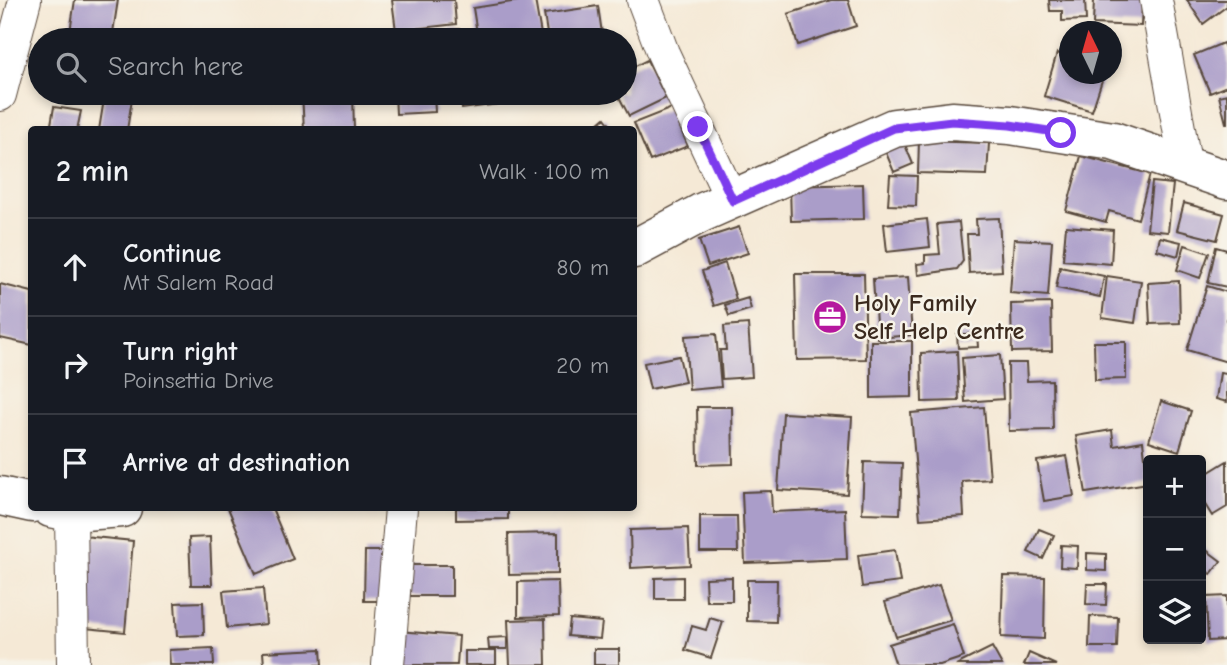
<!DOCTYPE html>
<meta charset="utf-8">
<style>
body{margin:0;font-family:"Comic Neue",sans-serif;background:#242831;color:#f1f3f6}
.controls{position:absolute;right:21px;bottom:21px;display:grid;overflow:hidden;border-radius:7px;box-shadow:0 4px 10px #0003}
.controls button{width:63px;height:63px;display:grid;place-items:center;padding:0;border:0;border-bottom:2px solid #363941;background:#171b24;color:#f1f3f6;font:35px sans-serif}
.compass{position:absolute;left:1059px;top:21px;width:63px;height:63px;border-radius:50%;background:#171b24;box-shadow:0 4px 10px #0003;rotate:355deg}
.stop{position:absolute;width:21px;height:21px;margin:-16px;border:5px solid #7c3aed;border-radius:50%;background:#fff}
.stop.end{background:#7c3aed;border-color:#fff;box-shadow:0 2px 7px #0008}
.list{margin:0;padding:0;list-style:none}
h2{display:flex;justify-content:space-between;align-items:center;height:91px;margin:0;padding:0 28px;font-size:30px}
h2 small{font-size:23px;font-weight:400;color:#9ea1a6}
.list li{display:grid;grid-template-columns:46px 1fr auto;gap:21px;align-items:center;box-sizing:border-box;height:98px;padding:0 28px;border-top:2px solid #363941}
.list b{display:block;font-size:26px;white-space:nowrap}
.list p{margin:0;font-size:23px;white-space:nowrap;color:#9ea1a6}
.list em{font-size:23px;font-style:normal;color:#9ea1a6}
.icon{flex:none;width:38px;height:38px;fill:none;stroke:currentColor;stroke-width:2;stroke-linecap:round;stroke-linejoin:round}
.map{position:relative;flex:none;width:1227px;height:665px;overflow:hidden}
.search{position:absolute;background:#171b24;box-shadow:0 4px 10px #0003;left:28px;top:28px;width:609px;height:77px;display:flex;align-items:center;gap:18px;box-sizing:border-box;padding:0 24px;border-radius:38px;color:#9ea1a6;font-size:26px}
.panel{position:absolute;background:#171b24;box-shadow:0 4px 10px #0003;left:28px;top:126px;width:609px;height:385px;border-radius:7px}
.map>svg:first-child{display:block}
.building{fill:#aa9dc9}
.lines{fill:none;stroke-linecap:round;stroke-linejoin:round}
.minor-casing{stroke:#57473a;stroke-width:34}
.tertiary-casing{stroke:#57473a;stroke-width:41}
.minor{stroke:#fff;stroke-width:32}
.tertiary{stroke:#fff;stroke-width:38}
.route{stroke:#7c3aed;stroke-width:9}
.labels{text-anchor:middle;stroke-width:5;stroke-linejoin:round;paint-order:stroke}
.poi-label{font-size:24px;font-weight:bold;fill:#3b2a1e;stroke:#f7f3e8;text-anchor:start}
</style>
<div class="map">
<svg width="1227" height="665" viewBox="0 0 1227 665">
<rect width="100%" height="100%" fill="#f7f3e8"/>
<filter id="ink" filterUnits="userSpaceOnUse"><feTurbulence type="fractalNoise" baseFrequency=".0143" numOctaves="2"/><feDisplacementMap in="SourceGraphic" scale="14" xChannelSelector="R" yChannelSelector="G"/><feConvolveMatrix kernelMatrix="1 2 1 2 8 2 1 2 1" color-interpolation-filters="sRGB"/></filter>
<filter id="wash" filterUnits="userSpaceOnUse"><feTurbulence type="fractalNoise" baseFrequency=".00686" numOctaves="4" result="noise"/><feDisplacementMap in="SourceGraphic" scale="28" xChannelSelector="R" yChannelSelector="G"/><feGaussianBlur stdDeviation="1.57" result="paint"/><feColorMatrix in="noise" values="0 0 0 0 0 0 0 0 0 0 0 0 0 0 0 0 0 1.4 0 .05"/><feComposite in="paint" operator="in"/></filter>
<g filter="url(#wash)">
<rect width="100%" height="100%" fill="#f5e9d6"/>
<g id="blocks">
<path class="building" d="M75,0h43l-6,39 -42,-7z
M392,0h62l2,24 -60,7z
M525,0h10l7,40h-64l-5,-32z
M831,0h17l8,26 -58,19 -10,-31z
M1049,0h36l1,20 -24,1v-10h-12z
M1094,0h48l-1,26 -48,-2z
M1187,0h40v6l-24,18z
M598,6l5,34h-55l-4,-26z
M459,29l1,11h-69l-1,-5z
M1223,43l4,10v33l-17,7 -16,-38z
M1057,53l13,4v17h34l-12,37 -48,-15z
M647,60l19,38 -37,18 -12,-23h8v-22z
M105,93h28l-6,37h-28z
M302,93h51l1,37h-50z
M395,93h39l1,19 -39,2z
M460,93h53l2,9 -53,7z
M1227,94v29h-1l-7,-27z
M54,107l27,4 -4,19h-27z
M672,108l16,38 -38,15 -16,-38z
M605,118l9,12h-23z
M903,140l10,24 -19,8 -10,-24z
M919,141l70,2 -2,32 -69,-2z
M1081,156l69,18 -12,45 -29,-8 -3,11 -40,-11z
M890,175l27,1 -1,30 -28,-1z
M1152,182l21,2 -5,48 -21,-2z
M863,184l1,35 -73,2 -1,-35z
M1184,203l40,11 -7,26 -40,-10z
M999,218l3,53 -33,2 -2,-39h10l-1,-15z
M927,219l3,28 -43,5 -3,-28z
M959,222l4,39 -6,8 -39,6 -1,-11 8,-1v-8l15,-1 -3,-30z
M1066,226l47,4 -2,34 -48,-4z
M739,227l9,26 -40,13 -9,-26z
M1160,237l21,5 -3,14 -21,-6z
M1014,239l38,2 -4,55 -38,-3z
M1185,245l24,8 -9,25 -23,-8z
M1216,247l11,3v37l-19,-4z
M725,263l11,36 -22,7 -12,-35z
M1060,267l44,9 -4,21 -44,-9z
M795,274h69l2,85 -69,1z
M1107,276l34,5 -6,42 -33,-5z
M908,277l4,58 -35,3 -4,-59z
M1179,281l1,42 -30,1 -2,-41z
M0,284l32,8v53l-32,-7z
M1207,286l20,6v70l-40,-12z
M748,298l3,11 -22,7 -4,-11z
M1051,303l1,48 -40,1 -1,-48z
M748,324l4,53 -30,2 -2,-29h6l-2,-24z
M716,334l5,53 -32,3 -4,-54z
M957,334h20l1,13 -20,1z
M871,341h41v56l-41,1z
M1094,342h32v37l-31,1z
M957,351l2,50 -37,1 -1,-49z
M1000,355l3,44 -38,3 -3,-44z
M679,356l6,26 -35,7 -6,-26z
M1008,363h18l1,18 25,-1 1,50 -44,1z
M1220,373l7,1v28l-11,-3z
M1161,401l30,10 -12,40 -30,-10z
M697,407h35l1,57 -35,1z
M984,407l6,72 -28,2 2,35 -44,3 -9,-106z
M783,413l69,4 -5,77 -69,-4z
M1112,430l2,16 29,-5 5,42 -62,10 -10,-57z
M1067,456l7,40 -30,5 -7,-40z
M1227,461v46l-15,9 -11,-18v-21z
M864,462l38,1 -2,51 -38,-1z
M771,491l1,21 73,-3 2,50 -102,4 -3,-71z
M228,508h44l21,51 -37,15z
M456,508h52v11l-52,1z
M700,516h37l1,36h-38z
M688,528l2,37 -59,3 -1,-38z
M1039,529l15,6 -11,24 -15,-7z
M558,533v41l-49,1 -1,-41z
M83,536l50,5 -8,91 -50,-5z
M210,537l2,48h-21l-2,-47z
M1061,545l17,1 -1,22 -17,-1z
M1201,546l20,15 -10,13 -10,-7z
M895,550l5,32 -38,5 -4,-32z
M365,551h21v50h-22z
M1087,553l19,1v17l-19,-1z
M409,565h43v31h-42z
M1003,576l42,1 -1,62 -43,-2z
M683,577v22h-28v-21z
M732,577v24h-26l-1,-23z
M747,580h30l-1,42 -29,-1z
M558,581l1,35 -41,1v-35z
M1087,584h20l-1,21 -20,-1z
M939,585l12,35 -55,17 -11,-35z
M263,588l3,36 -39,4 -4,-37z
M1227,596v44l-19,1 -2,-44z
M203,602l1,33 -27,1 -2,-33z
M1090,616l28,1 -1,30h-28z
M710,618l13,4 -12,36 -26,-8 7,-24 14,4z
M545,619l1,46h-36l-2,-45z
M570,619l32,3 -2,17 -32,-3z
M953,624l11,33 -24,8h-44l-7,-21z
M398,631l61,5 -2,29h-62z
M507,637v12h-18l-1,-11z
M992,647l10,18h-46z
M213,648l1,17h-44l-1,-15z
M321,649l1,16h-58l-1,-13z
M594,649h25v16h-25z
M465,651h31v14h-31z
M1029,653l27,12h-32z"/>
</g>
</g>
<g filter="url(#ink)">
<use href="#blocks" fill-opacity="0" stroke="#57473a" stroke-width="2"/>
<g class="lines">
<g class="minor-casing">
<path id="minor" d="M643,0l20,53 69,148
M1156,0l30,168
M0,95l25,-95
M71,512l2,153
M388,665l13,-157"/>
</g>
<g class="tertiary-casing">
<path id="tertiary" d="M634,249l67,-36 193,-85 58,-7 58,4 103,16 114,39
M0,496l32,7
M51,508l20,4 51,-4"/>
</g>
<use href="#minor" class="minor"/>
<use href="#tertiary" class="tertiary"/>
</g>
</g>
<g class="lines" filter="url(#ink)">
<path class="route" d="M698,127l35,74 161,-73 58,-7 58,4 51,8"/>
</g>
<defs>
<g id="office-disc" transform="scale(1.75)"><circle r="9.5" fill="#b5179e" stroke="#f7f3e8"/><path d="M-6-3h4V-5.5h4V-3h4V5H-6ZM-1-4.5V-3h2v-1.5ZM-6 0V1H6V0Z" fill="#fff"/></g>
</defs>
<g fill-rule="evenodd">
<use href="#office-disc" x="830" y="317"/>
</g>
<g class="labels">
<g class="poi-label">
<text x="854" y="311">Holy Family<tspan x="854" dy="28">Self Help Centre</tspan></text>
</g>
</g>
</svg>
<div class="controls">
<button>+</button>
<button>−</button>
<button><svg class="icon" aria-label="layers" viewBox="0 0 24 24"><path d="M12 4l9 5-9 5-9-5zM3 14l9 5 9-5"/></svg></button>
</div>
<svg class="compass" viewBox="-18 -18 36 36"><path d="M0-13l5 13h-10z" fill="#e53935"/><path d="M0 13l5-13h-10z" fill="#9ea1a6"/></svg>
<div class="stop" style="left:1061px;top:133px"></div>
<div class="stop end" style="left:698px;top:127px"></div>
<div class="search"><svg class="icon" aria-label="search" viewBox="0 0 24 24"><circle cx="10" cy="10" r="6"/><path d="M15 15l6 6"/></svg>Search here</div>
<section class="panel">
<h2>2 min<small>Walk · 100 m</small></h2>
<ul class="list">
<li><svg class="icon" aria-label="ahead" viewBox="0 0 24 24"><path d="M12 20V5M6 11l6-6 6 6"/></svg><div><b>Continue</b><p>Mt Salem Road</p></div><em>80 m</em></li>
<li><svg class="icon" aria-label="right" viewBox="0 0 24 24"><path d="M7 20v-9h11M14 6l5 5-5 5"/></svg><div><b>Turn right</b><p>Poinsettia Drive</p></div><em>20 m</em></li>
<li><svg class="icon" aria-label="arrive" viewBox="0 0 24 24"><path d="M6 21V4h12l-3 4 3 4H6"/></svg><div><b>Arrive at destination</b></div></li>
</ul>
</section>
</div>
